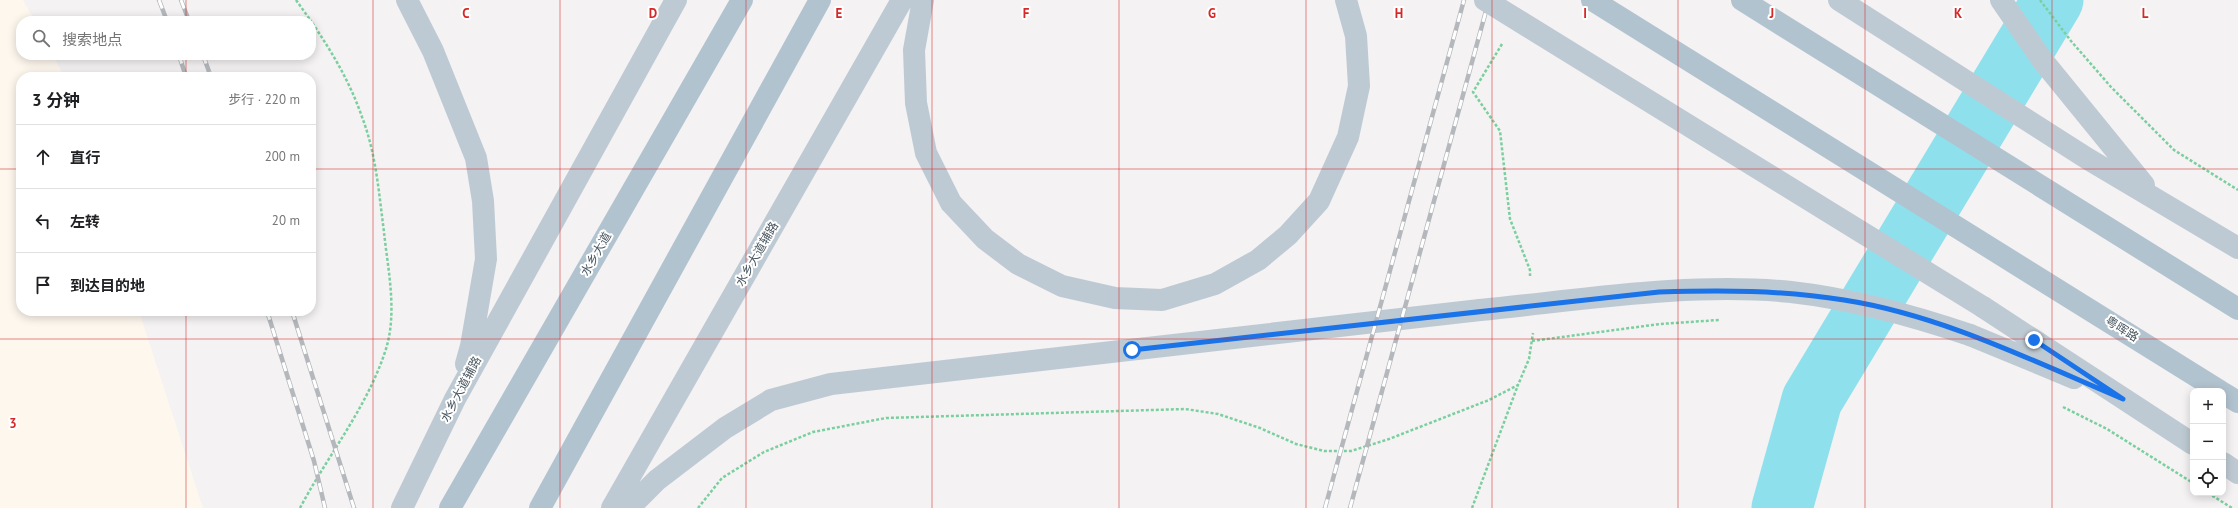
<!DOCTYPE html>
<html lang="zh">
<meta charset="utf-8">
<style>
body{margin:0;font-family:"PT Sans","Noto Sans SC",sans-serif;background:#f2f2f2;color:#202124}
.controls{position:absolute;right:12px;bottom:12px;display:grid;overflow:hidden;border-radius:8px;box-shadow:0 2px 10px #0003}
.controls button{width:36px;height:36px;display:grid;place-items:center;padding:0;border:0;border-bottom:1px solid #e0e0e0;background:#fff;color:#202124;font:20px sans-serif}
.stop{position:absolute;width:12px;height:12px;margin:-9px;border:3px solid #1a73e8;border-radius:50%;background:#fff}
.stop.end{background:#1a73e8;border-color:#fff;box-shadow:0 1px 4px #0008}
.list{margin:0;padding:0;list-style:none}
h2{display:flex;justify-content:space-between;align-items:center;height:52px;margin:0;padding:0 16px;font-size:17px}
h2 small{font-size:13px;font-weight:400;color:#757577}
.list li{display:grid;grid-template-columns:26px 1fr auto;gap:12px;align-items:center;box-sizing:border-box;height:64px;padding:0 16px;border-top:1px solid #e0e0e0}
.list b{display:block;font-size:15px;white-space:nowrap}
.list em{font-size:13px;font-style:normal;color:#757577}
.icon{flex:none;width:22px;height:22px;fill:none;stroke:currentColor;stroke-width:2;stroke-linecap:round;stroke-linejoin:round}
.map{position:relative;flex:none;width:2238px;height:508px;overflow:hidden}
.search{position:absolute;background:#fff;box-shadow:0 2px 10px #0003;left:16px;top:16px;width:300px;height:44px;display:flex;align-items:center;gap:10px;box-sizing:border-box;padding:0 14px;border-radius:16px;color:#757577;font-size:15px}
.panel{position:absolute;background:#fff;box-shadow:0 2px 10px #0003;left:16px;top:72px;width:300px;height:244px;border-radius:16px}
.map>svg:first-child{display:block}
.commercial{fill:#fdf7ee}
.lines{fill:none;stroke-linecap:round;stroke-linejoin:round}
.river{stroke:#8fe0ed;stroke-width:61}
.path{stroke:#7acf9f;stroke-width:2.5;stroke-dasharray:3 2;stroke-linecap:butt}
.secondary{stroke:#becad3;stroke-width:22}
.primary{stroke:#b2c3d0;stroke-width:22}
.rail-casing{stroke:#b4b8bc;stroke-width:4.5}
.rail{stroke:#fff;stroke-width:3;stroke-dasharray:9;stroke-linecap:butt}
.secondary-bridge{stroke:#becad3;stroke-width:22}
.route{stroke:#1a73e8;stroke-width:5}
.grid{fill:none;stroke:#d62828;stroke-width:1;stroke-opacity:0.55}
.labels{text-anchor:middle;stroke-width:4;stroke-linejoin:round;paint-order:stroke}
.street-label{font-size:12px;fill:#495760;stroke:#fff}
.grid-label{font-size:13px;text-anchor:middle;font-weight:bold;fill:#d62828;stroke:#fff;stroke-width:4;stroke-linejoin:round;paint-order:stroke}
</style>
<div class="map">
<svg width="2238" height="508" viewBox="0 0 2238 508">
<rect width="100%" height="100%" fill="#f4f2f2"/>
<path class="commercial" d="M0,0h23l12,21h-14v34h32l11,22h-43v234h118l64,197h-203z"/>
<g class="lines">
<path class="river" d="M1782,508l30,-108 241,-400"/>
<path class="path" d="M296,0l15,21
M2040,0l31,41 40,46 63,63 64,40
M1502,44l-29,48 27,39 10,88 20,51v6
M1532,341l128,-17 59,-4
M2063,407l44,22 86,54
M2208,493l24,15
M300,508c28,-53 66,-99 85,-156 13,-38 3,-81 -1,-120 -5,-38 -8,-79 -22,-115 -12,-35 -30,-65 -51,-96
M698,508l24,-30 42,-26 49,-20 73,-14 299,-9 33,5 42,14 36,16 28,7h27l38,-12 100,-39 29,-15 11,-26 4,-26
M1472,508l46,-123"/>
<path class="secondary" d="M407,0l26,51 43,107 7,43 3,58 -15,87 -5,18
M923,0l-9,50 2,53 10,50 25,50 34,36 33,25 44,22 53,12 47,2 53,-16 43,-24 30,-25 31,-34 29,-64 11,-51 -3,-50 -10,-36
M1839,0l249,159 150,89
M2001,0l42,61 101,124
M1983,307l210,137
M1970,335l104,43
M2223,463l15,10
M402,508l53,-109 221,-399
M612,508l290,-508
M629,508l28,-28 68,-52 46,-28 60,-16 649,-74"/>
<path class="primary" d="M1592,0l628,391
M1742,0l496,309
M2223,393l15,9
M450,508l292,-508
M540,508l280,-508"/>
<g class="rail-casing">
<path id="rail" d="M159,0l8,21
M181,0l8,21
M179,55l7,22
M203,55l8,22
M267,311l47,150 11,47
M292,311l62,197
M1325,508l139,-508
M1350,508l139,-508"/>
</g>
<use href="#rail" class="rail"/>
<path class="secondary-bridge" d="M1485,0l498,307
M1480,310c102,-10 208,-28 311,-18 62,7 120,23 179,43"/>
</g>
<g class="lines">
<path class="route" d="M1132,350l527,-58c62,-2 123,-2 185,8 97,15 189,61 279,99l-89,-59"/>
</g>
<path class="grid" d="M186,0v21M373,0v508M560,0v508M746,0v508M932,0v508M1119,0v508M1306,0v508M1492,0v508M1678,0v508M1865,0v508M2052,0v508M186,55v22M0,169h21M311,169h1927M186,311v197M0,339h2238"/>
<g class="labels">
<g class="street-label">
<text transform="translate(596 254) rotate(-60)" y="4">水乡大道</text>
<text transform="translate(757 254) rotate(-60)" y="4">水乡大道辅路</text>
<text transform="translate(2122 329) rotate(32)" y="4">粤晖路</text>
<text transform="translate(461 389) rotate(-62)" y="4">水乡大道辅路</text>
</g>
</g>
<g class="grid-label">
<text x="466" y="18">C</text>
<text x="653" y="18">D</text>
<text x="839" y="18">E</text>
<text x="1026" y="18">F</text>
<text x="1212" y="18">G</text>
<text x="1399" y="18">H</text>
<text x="1585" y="18">I</text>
<text x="1772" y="18">J</text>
<text x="1958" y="18">K</text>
<text x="2145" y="18">L</text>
<text x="13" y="428">3</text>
</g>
</svg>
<div class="controls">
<button>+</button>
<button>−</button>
<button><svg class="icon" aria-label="locate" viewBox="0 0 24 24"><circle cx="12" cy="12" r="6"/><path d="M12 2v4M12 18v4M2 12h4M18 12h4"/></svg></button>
</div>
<div class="stop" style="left:1132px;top:350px"></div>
<div class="stop end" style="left:2034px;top:340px"></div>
<div class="search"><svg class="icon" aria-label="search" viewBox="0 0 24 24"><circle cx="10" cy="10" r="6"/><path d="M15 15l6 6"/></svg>搜索地点</div>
<section class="panel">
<h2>3 分钟<small>步行 · 220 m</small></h2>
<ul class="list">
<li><svg class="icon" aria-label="ahead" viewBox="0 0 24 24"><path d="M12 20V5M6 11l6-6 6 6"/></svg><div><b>直行</b></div><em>200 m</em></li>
<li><svg class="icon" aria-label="left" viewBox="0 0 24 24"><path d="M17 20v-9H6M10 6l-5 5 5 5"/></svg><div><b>左转</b></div><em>20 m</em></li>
<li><svg class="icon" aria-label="arrive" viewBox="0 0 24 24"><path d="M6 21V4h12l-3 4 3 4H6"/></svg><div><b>到达目的地</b></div></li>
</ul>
</section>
</div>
